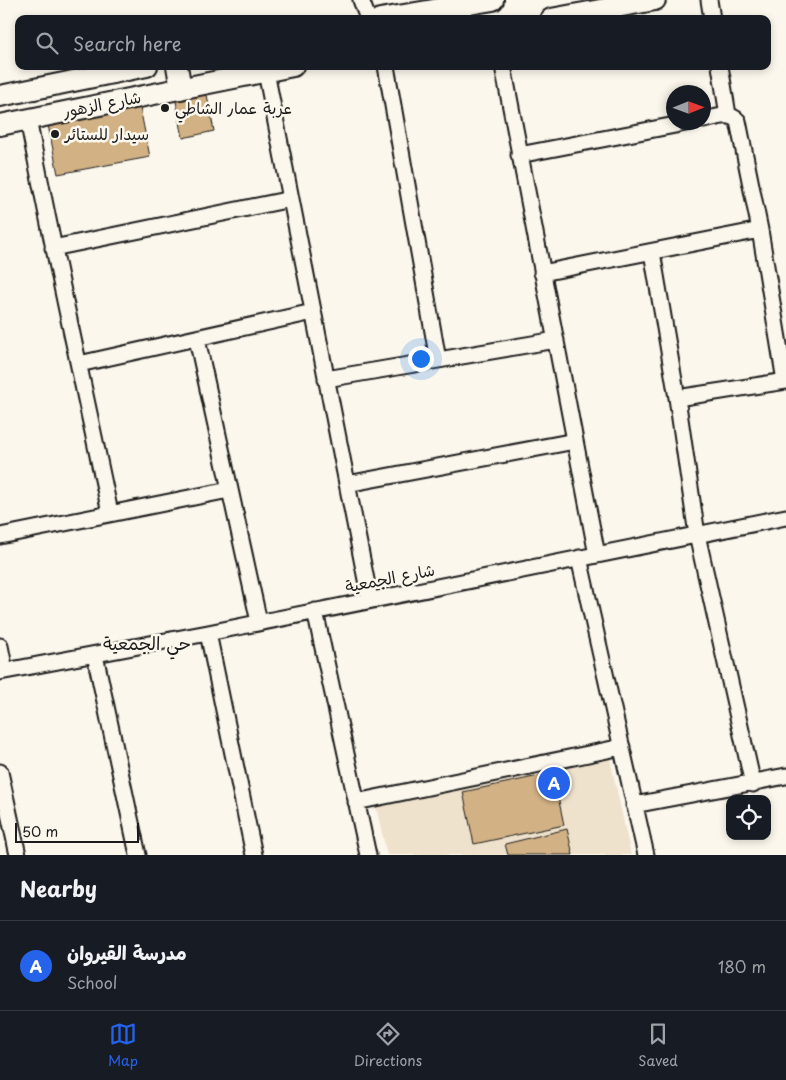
<!DOCTYPE html>
<meta charset="utf-8">
<style>
body{margin:0;font-family:"Playpen Sans","Playpen Sans Arabic",sans-serif;background:#242831;color:#f1f3f6}
.controls{position:absolute;right:15px;bottom:15px;display:grid;overflow:hidden;border-radius:10px;box-shadow:0 2px 8px #0003}
.controls button{width:45px;height:45px;display:grid;place-items:center;padding:0;border:0;border-bottom:1px solid #363941;background:#171b24;color:#f1f3f6;font:25px sans-serif}
.compass{position:absolute;left:666px;top:85px;width:45px;height:45px;border-radius:50%;background:#171b24;box-shadow:0 2px 8px #0003;rotate:89deg}
.scale{position:absolute;left:15px;bottom:12px;width:124px;box-sizing:border-box;padding-left:5px;border:2px solid #1c1c1c;border-top:0;font-size:14px;line-height:18px;white-space:nowrap;color:#1c1c1c;-webkit-text-stroke:4px #fbf7ec;paint-order:stroke}
.you{position:absolute;left:420px;top:358px;width:18px;height:18px;margin:-12px;border:4px solid #fff;border-radius:50%;background:#1a73e8;box-shadow:0 0 0 8px #1a73e833}
.badge{display:grid;place-items:center;width:32px;height:32px;border-radius:50%;background:#2563eb;color:#fff;font-size:16px;font-weight:700}
.pin{position:absolute;translate:-50% -50%;border:2px solid #fff;box-shadow:0 1px 5px #0006}
.list{margin:0;padding:0;list-style:none}
h2{display:flex;justify-content:space-between;align-items:center;height:65px;margin:0;padding:0 20px;font-size:21px}
h2 small{font-size:16px;font-weight:400;color:#9ea1a6}
.list li{display:grid;grid-template-columns:32px 1fr auto;gap:15px;align-items:center;box-sizing:border-box;height:90px;padding:0 20px;border-top:1px solid #363941}
.list b{display:block;font-size:19px;white-space:nowrap}
.list p{margin:0;font-size:16px;white-space:nowrap;color:#9ea1a6}
.list em{font-size:16px;font-style:normal;color:#9ea1a6}
.icon{flex:none;width:28px;height:28px;fill:none;stroke:currentColor;stroke-width:2;stroke-linecap:round;stroke-linejoin:round}
.map{position:relative;flex:none;width:786px;height:855px;overflow:hidden}
.search{position:absolute;background:#171b24;box-shadow:0 2px 8px #0003;left:15px;right:15px;top:15px;height:55px;display:flex;align-items:center;gap:12px;box-sizing:border-box;padding:0 18px;border-radius:10px;color:#9ea1a6;font-size:19px}
.sheet{height:155px;background:#171b24}
nav{display:flex;justify-content:space-around;align-items:center;box-sizing:border-box;height:70px;border-top:1px solid #363941;background:#171b24;font-size:14px;color:#9ea1a6}
nav a{display:grid;justify-items:center;gap:2px}
nav .on{color:#2563eb}
.map>svg:first-child{display:block}
.built{fill:#efe2cd}
.building{fill:#d2b285;stroke:#1c1c1c}
.lines{fill:none;stroke-linecap:round;stroke-linejoin:round}
.street-casing{stroke:#1c1c1c;stroke-width:19}
.secondary-casing{stroke:#1c1c1c;stroke-width:24}
.street{stroke:#fbf7ec;stroke-width:15}
.secondary{stroke:#fbf7ec;stroke-width:20}
.poi-dot{fill:#1c1c1c;stroke:#fbf7ec;stroke-width:2}
.labels{text-anchor:middle;stroke-width:5;stroke-linejoin:round;paint-order:stroke}
.street-label{font-size:16px;fill:#1c1c1c;stroke:#fbf7ec}
.poi-label{font-size:16px;fill:#1c1c1c;stroke:#fbf7ec;text-anchor:start}
.neighbourhood-label{font-size:18px;fill:#1c1c1c;stroke:#fbf7ec}
</style>
<div class="map">
<svg width="786" height="855" viewBox="0 0 786 855">
<rect width="100%" height="100%" fill="#fbf7ec"/>
<filter id="ink" filterUnits="userSpaceOnUse"><feTurbulence type="fractalNoise" baseFrequency=".02" numOctaves="2"/><feDisplacementMap in="SourceGraphic" scale="10" xChannelSelector="R" yChannelSelector="G"/><feConvolveMatrix kernelMatrix="1 2 1 2 8 2 1 2 1" color-interpolation-filters="sRGB"/></filter>
<g filter="url(#ink)">
<path class="built" d="M610,759l21,96h-244l-11,-48z"/>
<path class="building" d="M206,90l8,41 -31,7 -8,-42z
M140,108l10,49 -92,17 -10,-49z
M553,773l11,52 -90,19 -11,-52z
M567,829l6,26h-65l-3,-11z"/>
<g class="lines">
<g class="street-casing">
<path id="street" d="M361,0l7,19
M709,0l3,19
M386,66l52,294
M503,66l94,489
M720,66l8,49
M266,72l104,528
M28,119c25,132 55,263 82,394
M704,120c12,-2 25,-9 34,1l22,109 25,151
M519,155l172,-33
M53,248l238,-49
M652,252l25,146 20,137 56,249
M542,273l218,-43
M197,339l62,283
M79,364l234,-52
M326,379l230,-39
M677,398l109,-17
M347,484l228,-43
M0,536l229,-46
M579,558l67,297
M315,611l53,244
M208,633l46,222
M0,646l5,25
M95,655l43,200
M0,672l208,-39 578,-116
M0,772l18,83
M356,802l266,-55
M634,805l152,-29"/>
</g>
<g class="secondary-casing">
<path id="secondary" d="M380,19l113,-19
M551,19l104,-19
M177,66l4,23
M0,96l147,-30
M0,125l293,-59"/>
</g>
<use href="#street" class="street"/>
<use href="#secondary" class="secondary"/>
</g>
</g>
<g class="poi-dot">
<circle cx="165" cy="108" r="5"/>
<circle cx="55" cy="134" r="5"/>
</g>
<g class="labels">
<g class="street-label">
<text transform="translate(102 104) rotate(-11)" y="6">شارع الزهور</text>
<text transform="translate(390 578) rotate(-11)" y="6">شارع الجمعية</text>
</g>
<g class="poi-label">
<text x="175" y="114">عربة عمار الشاطي</text>
<text x="65" y="140">سيدار للستائر</text>
</g>
<g class="neighbourhood-label">
<text x="147" y="650">حي الجمعية</text>
</g>
</g>
</svg>
<div class="controls">
<button><svg class="icon" aria-label="locate" viewBox="0 0 24 24"><circle cx="12" cy="12" r="6"/><path d="M12 2v4M12 18v4M2 12h4M18 12h4"/></svg></button>
</div>
<svg class="compass" viewBox="-18 -18 36 36"><path d="M0-13l5 13h-10z" fill="#e53935"/><path d="M0 13l5-13h-10z" fill="#9ea1a6"/></svg>
<div class="scale">50 m</div>
<div class="you"></div>
<div class="pin badge" style="left:554px;top:783px">A</div>
<div class="search"><svg class="icon" aria-label="search" viewBox="0 0 24 24"><circle cx="10" cy="10" r="6"/><path d="M15 15l6 6"/></svg>Search here</div>
</div>
<section class="sheet">
<h2>Nearby<small></small></h2>
<ul class="list">
<li><span class="badge">A</span><div><b>مدرسة القيروان</b><p>School</p></div><em>180 m</em></li>
</ul>
</section>
<nav>
<a class="on"><svg class="icon" aria-label="map" viewBox="0 0 24 24"><path d="M3 6l6-2 6 2 6-2v14l-6 2-6-2-6 2zM9 4v14M15 6v14"/></svg>Map</a>
<a><svg class="icon" aria-label="directions" viewBox="0 0 24 24"><path d="M12 3l9 9-9 9-9-9zM9 14v-3h6M13 9l2 2-2 2"/></svg>Directions</a>
<a><svg class="icon" aria-label="saved" viewBox="0 0 24 24"><path d="M7 4h10v16l-5-4-5 4z"/></svg>Saved</a>
</nav>
